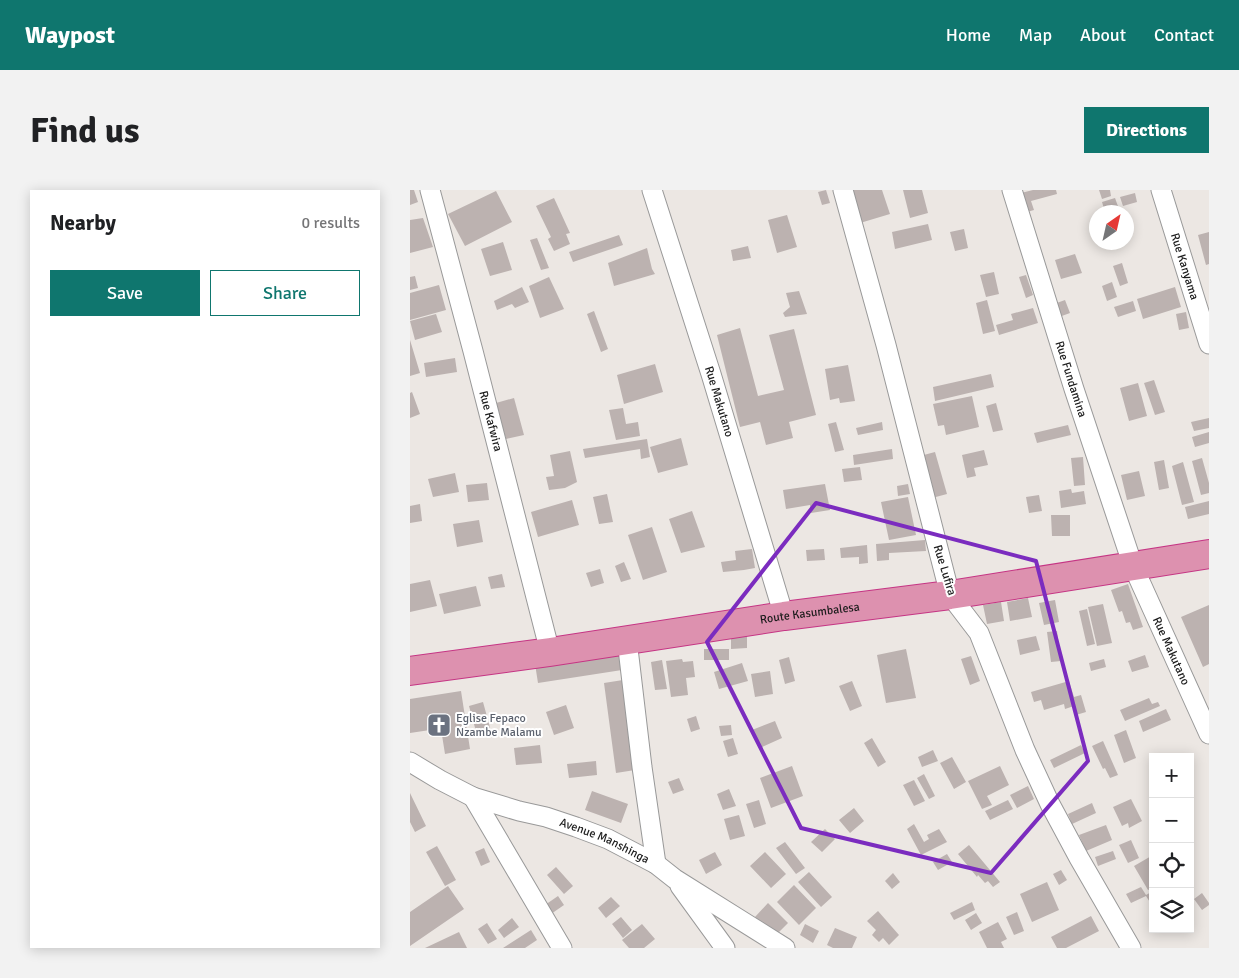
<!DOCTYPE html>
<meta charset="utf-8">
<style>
body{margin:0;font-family:Signika,sans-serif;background:#f2f2f2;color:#202124}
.controls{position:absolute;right:15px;bottom:15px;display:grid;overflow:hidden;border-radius:0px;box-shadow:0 2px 12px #0003}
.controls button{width:45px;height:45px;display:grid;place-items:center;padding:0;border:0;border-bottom:1px solid #e0e0e0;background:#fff;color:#202124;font:25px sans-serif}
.compass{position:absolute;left:679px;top:15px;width:45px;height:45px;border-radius:50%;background:#fff;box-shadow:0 2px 12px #0003;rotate:34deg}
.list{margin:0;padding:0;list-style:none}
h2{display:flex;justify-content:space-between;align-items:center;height:65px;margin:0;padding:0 20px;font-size:21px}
h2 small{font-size:16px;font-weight:400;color:#757577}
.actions{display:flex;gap:10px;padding:15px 20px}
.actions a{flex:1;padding:11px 0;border:1px solid #0f766e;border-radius:0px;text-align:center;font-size:18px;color:#0f766e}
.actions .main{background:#0f766e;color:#fff}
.icon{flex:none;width:28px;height:28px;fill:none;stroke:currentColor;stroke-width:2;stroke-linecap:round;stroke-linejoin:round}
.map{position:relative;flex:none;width:799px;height:758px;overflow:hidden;border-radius:0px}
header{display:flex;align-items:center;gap:30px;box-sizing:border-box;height:70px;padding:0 25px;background:#0f766e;color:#fff}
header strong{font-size:24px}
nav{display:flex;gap:28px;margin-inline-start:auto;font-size:18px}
.intro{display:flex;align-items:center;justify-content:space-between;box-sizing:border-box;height:120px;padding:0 30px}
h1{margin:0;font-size:35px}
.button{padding:12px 22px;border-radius:0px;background:#0f766e;color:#fff;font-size:18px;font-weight:700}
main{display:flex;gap:30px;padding:0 30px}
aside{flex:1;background:#fff;border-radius:0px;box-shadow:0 2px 12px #0003}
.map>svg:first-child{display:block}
.building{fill:#bcb2b0}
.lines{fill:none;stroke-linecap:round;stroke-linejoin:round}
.minor-casing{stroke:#999;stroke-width:21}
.highway-casing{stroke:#c53584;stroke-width:30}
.minor{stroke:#fff;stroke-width:19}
.highway{stroke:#dd91af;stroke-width:28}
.marked{fill:none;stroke:#7b2cbf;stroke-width:4;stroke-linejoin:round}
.labels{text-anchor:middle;stroke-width:4;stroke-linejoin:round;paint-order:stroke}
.street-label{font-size:12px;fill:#1c1c1c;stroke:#fff}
.worship-label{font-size:12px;fill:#5b616d;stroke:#fff;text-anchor:start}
</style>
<header>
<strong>Waypost</strong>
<nav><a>Home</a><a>Map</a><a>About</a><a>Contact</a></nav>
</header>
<div class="intro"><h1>Find us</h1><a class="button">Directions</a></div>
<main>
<aside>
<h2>Nearby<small>0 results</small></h2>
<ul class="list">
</ul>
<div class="actions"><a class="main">Save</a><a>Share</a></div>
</aside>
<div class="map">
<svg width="799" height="758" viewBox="0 0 799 758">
<rect width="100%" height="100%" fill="#ece7e3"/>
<path class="building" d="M0,0h4l4,12 -8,3z
M416,0l4,13 -8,2 -4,-13z
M440,0h32l8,24 -30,9z
M493,0h19l6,23 -18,5z
M623,0h23l1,4 -26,7 3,9 -7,2 -6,-19z
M689,0h11l1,6 -9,3z
M86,1l16,31 -47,24 -17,-32z
M725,3l2,9 -14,4 -3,-9z
M144,8l16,35 -4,1 4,10 -16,7 -6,-12 3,-2 -15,-31z
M705,8l5,14h-15l-3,-10z
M377,25l10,32 -20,6 -9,-33z
M13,28l10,29 -23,6v-33z
M518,34l4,16 -37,9 -3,-17z
M554,39l4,19 -13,3 -5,-19z
M799,42v32l-3,1 -8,-30z
M209,45l4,10 -50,17 -4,-10z
M127,48l12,30 -8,2 -11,-30z
M93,52l9,28 -22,6 -9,-27z
M338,56l3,12 -18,3 -2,-11z
M237,58l5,21 3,5 -41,12 -6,-23z
M665,64l7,19 -21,6 -6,-19z
M712,73l6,20 -8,3 -7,-20z
M584,82l5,22 -13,3 -6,-22z
M616,85l7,20 -7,3 -7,-21z
M5,86l3,12 -8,2v-13z
M139,87l15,32 -24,9 -11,-32z
M702,92l5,15 -10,4 -5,-15z
M29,95l7,25 -36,10v-27z
M112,97l7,15 -14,6 -3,-4 -15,6 -3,-9z
M765,97l6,20 -38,12 -6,-20z
M389,101l8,23 -22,3 -2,-4 7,-6 -4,-14z
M577,110l8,31 -12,3 -7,-31z
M655,110l5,13 -11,4 -5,-13z
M723,111l3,10 -18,6 -4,-10z
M623,118l5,15 -39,12 -3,-10 17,-5 -2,-6z
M184,121l14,38 -7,3 -14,-38z
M776,122l3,16 -10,2 -3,-16z
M26,124l6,18 -27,8 -5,-19z
M330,138l18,68 26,-6 -15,-55 25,-6 22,86 -27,7 4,16 -27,7 -6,-23 -20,5 -23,-92z
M0,150l10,33 -10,3z
M45,168l2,14 -31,5 -2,-14z
M245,174l8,28 -39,12 -7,-29z
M438,175l7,36 -15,2 -1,-5 -9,2 -5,-31z
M581,184l3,13 -59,14 -2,-14z
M744,190l11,32 -10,3 -11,-32z
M728,193l9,33 -18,5 -9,-33z
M2,202l8,22 -10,4v-25z
M562,206l7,31 -33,8 -2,-10 -6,1 -5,-22z
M104,208l10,37 -18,4 -10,-36z
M586,213l7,27 -10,2 -7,-26z
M213,218l3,16 12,-2 2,14 -24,4 -7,-30z
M799,228v10l-15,3 -3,-9z
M426,232l8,28 -9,2 -7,-28z
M472,232l1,8 -25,5 -2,-7z
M658,235l3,10 -34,8 -3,-10z
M799,242v11l-14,4 -3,-10z
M271,248l7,27 -30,8 -8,-26z
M237,249l3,18 -9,2 -1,-10 -55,9 -2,-9z
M482,259l1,10 -39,6 -1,-10z
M574,260l4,15 -14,3 2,8 -9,2 -5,-23z
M160,261l7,31 -12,6 -16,2 -3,-13 8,-1 -4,-21z
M525,262l12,42 -15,4 -12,-42z
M673,267l2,28 -11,1 -3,-28z
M792,268l7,25v10l-8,2 -9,-34z
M754,270l5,28 -10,2 -5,-28z
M773,272l11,40 -12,3 -10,-39z
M450,277l2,13 -18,2 -2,-13z
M729,281l6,25 -18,4 -6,-25z
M45,283l4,19 -26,5 -5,-18z
M77,293l2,17 -21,2 -2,-17z
M415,294l5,26 -19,3 -1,-8 -24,4 -3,-19z
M498,294l2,10 -12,2 -1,-10z
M661,299l1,4 12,-2 2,13 -25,4 -2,-17z
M197,304l6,28 -14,2 -6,-27z
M629,305l3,16 -13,2 -3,-16z
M498,307l8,38 -27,5 -8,-38z
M162,310l7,25 -41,12 -7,-25z
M799,311v13l-21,5 -3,-12z
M10,314l2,17 -12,2v-17z
M282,321l13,36 -24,6 -12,-34z
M641,325h19v21h-18z
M69,330l4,22 -26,5 -4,-23z
M242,337l15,45 -24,8 -15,-45z
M515,350l1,11 -37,2v7l-12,1 -1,-17z
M457,355l1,18 -9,1v-7l-18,1 -1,-10z
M342,359l3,19 -11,2 -21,2 -2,-10 15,-2 -1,-9z
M414,359l1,11 -18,1 -1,-11z
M214,372l7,17 -10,3 -6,-16z
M190,379l4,14 -13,4 -5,-14z
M92,384l3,13 -14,2 -3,-12z
M20,390l7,26 -27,6v-28z
M718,394l15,43 -10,3 -3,-8 -4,1 -4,-12 -3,1 -8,-22z
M66,396l5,20 -37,8 -5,-20z
M618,408l4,19 -22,4 -3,-19z
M645,410l4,22 -15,3 -5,-22z
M591,412l3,19 -17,3 -4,-19z
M693,414l9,39 -15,3 -9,-39z
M799,415v59l-6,3 -22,-50z
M677,419l8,35 -8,2 -8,-35z
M647,441l4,30 -10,1 -4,-30z
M337,445v13l-16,1v-13z
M626,446l4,14 -20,5 -3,-15z
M294,459h25v11h-25z
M496,459l10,49 -30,5 -9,-48z
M209,461l3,19 -84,13 -3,-19z
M735,465l4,12 -17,5 -4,-11z
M561,466l9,25 -10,4 -9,-26z
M379,467l6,24 -10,3 -6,-24z
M272,469l1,3 10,-1 2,16 -9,1 2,17 -17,2 -5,-36z
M694,469l2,8 -15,4 -2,-8z
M252,470l5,29 -12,1 -4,-28z
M332,473l6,18 -29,8 -5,-17z
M360,481l3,23 -18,3 -4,-23z
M213,490l12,90 -19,3 -12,-90z
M442,491l10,25 -12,5 -11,-25z
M659,491l5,16 7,-2 5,17 -10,3 -2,-9 -9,3 -1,-5 -20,6 -3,-10 -7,2 -3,-10z
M51,501l9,58 -25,5 -4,-25 9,-2 -40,6v-34z
M739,508l3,6 6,-2 2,4 -35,15 -5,-11z
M73,512l8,29 -14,4 -8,-29z
M156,515l8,23 -20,7 -8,-23z
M756,519l5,11 -28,12 -4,-11z
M286,526l4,13 -9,3 -4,-13z
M365,531l7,17 -22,10 -8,-18z
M321,535l1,10 -11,1 -2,-10z
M716,540l10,28 -12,5 -10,-28z
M323,548l5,16 -10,3 -5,-16z
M462,548l14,24 -8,5 -14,-24z
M693,551l15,34 -8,3 -5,-10 -2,1 -11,-23z
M130,555l2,18 -26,2 -2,-17z
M671,555l4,8 -31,15 -4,-8z
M523,560l5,11 -16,6 -4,-10z
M542,567l14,25 -12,7 -14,-26z
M186,571l1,14 -28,3 -2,-14z
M382,576l11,30 -32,12 -11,-30z
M590,576l9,19 -22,11 5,9 -10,4 -14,-28z
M514,584l11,22 -6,3 -12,-21z
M269,588l5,12 -11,4 -5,-12z
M504,590l11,21 -11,5 -11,-21z
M618,596l6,13 -17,9 -7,-13z
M319,599l7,17 -13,4 -6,-16z
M182,601l36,13 -7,19 -36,-13z
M0,603l16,33 -11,6 -5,-10z
M721,609l11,22 -13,7 -1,-5 -6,3 -9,-19z
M349,610l7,24 -12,4 -8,-24z
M598,610l5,9 -23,11 -5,-9z
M682,613l4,10 -24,11 -4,-10z
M444,618l10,13 -14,12 -11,-13z
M329,625l6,21 -15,4 -6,-21z
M504,634l10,18 5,-3 -2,-4 12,-6 8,13 -26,13 -14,-26z
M696,635l6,15 -26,11 -7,-16z
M415,639l10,10 -13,13 -11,-10z
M721,650l8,18 -11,5 -9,-18z
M375,652l20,26 -9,6 -20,-26z
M559,655l31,37 -7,5 -5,-6 -3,2 -7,-8 -1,2 -19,-23z
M27,656l19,34 -11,6 -19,-34z
M74,658l6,14 -9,4 -6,-14z
M703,661l3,8 -18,7 -3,-9z
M305,662l7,13 -16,9 -7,-14z
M355,662l21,22 -15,14 -21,-22z
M537,664l5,8 -14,8 -5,-8z
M743,665v33l-5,2 -14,-24z
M146,677l17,19 -9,8 -17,-19z
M651,680l6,10 -8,5 -6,-11z
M399,682l23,25 -11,10 -23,-25z
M483,683l7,9 -8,7 -7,-8z
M637,692l12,28 -27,12 -12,-28z
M384,695l22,23 -17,17 -22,-23z
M38,696l16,23 -54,37v-34z
M731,697l5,8 7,-4v16l-7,-11 -15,7 -5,-9z
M792,703l7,10v2l-7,5 -8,-11z
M148,706l6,9 -13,9 -6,-9z
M201,707l9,9 -14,12 -8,-10z
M562,712l3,8 -21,10 -4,-7z
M358,713l20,20 -13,13 -20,-19z
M468,721l21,24 -10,10 -6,-7 -4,4 -7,-7 4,-5 -9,-9z
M607,722l7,19 -10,4 -8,-18z
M566,723l6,10 -11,7 -6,-10z
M681,726l8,15 -33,17h-9l-6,-11z
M211,727l11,13 -9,8 -11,-14z
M102,728l7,9 -15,11 -6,-8z
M588,732l9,17 -6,3 3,6h-17l-8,-16z
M77,733l10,16 -9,5 -10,-15z
M232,734l13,15 -11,9h-15l-7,-8z
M395,734l14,7 -6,12 -13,-8z
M425,738l22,9 -5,11h-19l-6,-3z
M121,740l6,10 -12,8h-22z
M49,742l8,16h-42z"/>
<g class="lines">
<g class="minor-casing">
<g id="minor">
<path id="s1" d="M20,0l43,161 77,301"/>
<path id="s2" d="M242,0l59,184 73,242"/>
<path d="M433,0l43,155 64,250 29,38 46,117 25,54 29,54 52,90"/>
<path id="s3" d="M602,0l62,199 59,177 76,168"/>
<path id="s4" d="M751,0l48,154"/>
<path d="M217,450l15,127 14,97"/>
<path id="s5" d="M0,572l30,18 33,17 46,14 27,6 30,10 32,12 48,25 19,15 110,69"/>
<path d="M63,607l89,151"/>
<path d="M270,696l45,62"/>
</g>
</g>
<g class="highway-casing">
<g id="highway">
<path id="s6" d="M0,481l140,-19 234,-36 166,-21 259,-41"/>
</g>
</g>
<use href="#minor" class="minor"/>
<use href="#highway" class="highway"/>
</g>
<path class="marked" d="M406,313l220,58 52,200 -97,112 -190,-45 -94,-186z"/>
<defs>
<g id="church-square" transform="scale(1.25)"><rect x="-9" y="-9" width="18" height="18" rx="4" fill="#6b7280" stroke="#fff"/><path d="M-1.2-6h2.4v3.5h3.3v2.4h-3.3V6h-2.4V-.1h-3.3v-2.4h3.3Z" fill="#fff"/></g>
</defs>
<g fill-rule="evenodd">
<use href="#church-square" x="29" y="535"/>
</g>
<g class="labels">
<g class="street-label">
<text dy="4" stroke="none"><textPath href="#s4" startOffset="80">Rue Kanyama</textPath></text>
<text dy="4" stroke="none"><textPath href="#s3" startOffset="198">Rue Fundamina</textPath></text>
<text dy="4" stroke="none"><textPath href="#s2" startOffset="222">Rue Makutano</textPath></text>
<text dy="4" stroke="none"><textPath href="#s1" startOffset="239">Rue Kafwira</textPath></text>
<text transform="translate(535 380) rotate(73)" y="4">Rue Lufira</text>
<text dy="4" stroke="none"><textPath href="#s6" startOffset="404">Route Kasumbalesa</textPath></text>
<text dy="4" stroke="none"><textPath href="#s3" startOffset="488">Rue Makutano</textPath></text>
<text dy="4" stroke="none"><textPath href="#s5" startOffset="211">Avenue Manshinga</textPath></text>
</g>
<g class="worship-label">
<text x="46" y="532">Eglise Fepaco<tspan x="46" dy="14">Nzambe Malamu</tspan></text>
</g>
</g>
</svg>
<div class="controls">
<button>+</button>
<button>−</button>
<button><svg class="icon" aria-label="locate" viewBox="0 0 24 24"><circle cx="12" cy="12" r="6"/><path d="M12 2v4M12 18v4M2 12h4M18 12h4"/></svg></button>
<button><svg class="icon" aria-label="layers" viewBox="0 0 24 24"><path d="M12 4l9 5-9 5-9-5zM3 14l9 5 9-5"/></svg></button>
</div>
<svg class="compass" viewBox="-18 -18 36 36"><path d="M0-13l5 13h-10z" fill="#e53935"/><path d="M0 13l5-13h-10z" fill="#757577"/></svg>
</div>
</main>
